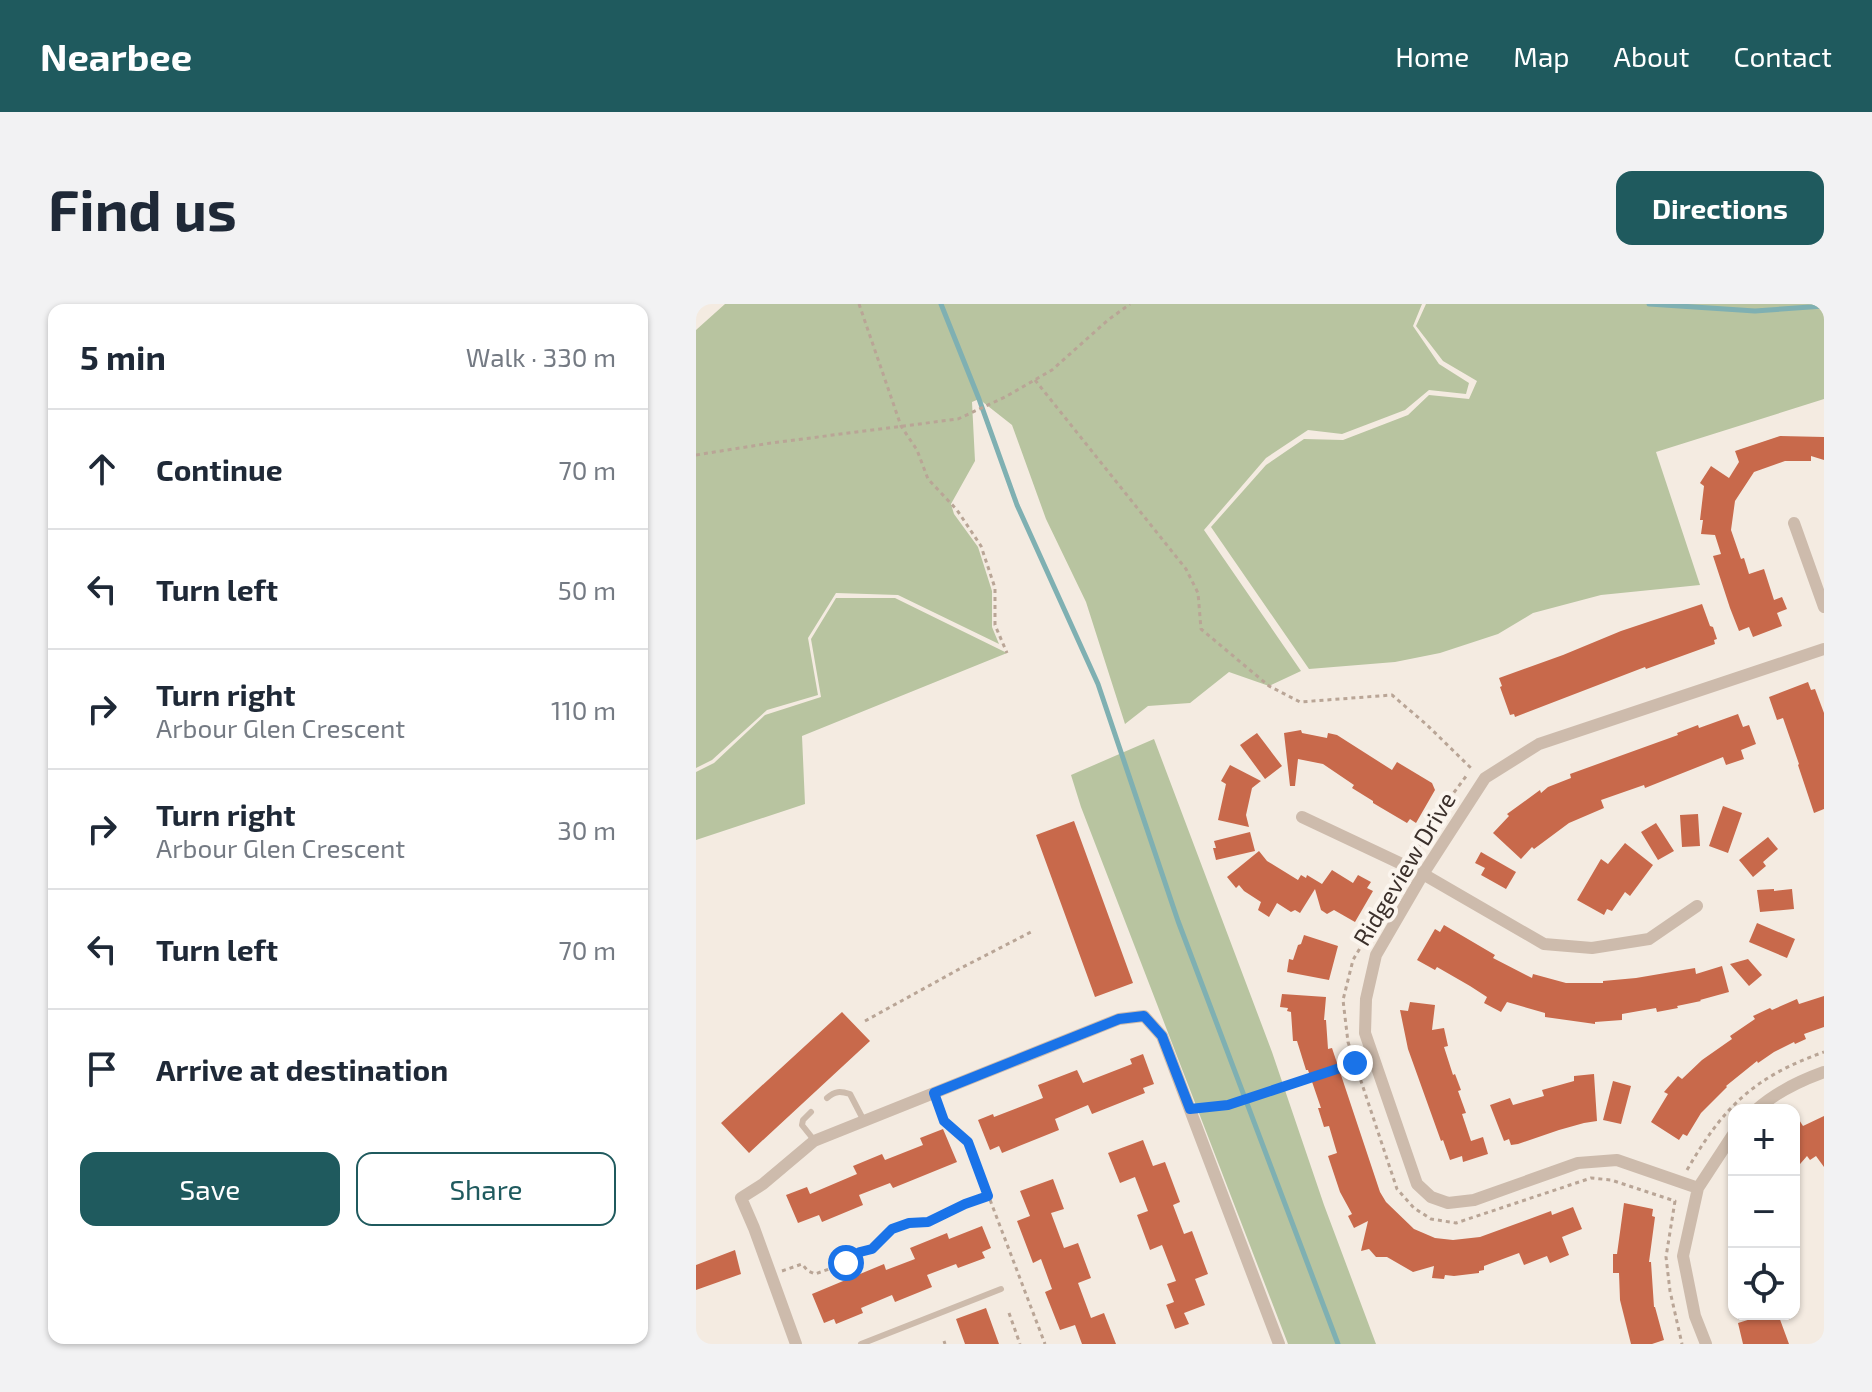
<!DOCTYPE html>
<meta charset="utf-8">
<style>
body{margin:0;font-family:"Exo 2",sans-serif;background:#f2f2f3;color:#1f2937}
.controls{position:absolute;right:24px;bottom:24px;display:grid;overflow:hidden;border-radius:16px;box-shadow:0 2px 6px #0004}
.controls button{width:72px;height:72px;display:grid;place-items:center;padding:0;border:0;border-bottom:2px solid #e0e1e3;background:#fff;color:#1f2937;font:40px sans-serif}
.stop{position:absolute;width:24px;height:24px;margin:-18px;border:6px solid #1a73e8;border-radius:50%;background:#fff}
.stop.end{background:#1a73e8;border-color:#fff;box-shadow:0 2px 8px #0008}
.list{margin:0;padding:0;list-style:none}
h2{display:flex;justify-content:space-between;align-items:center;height:104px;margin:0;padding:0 32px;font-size:34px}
h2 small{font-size:26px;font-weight:400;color:#747a83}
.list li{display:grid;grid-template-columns:52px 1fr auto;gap:24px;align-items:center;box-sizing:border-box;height:120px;padding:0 32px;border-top:2px solid #e0e1e3}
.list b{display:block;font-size:30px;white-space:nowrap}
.list p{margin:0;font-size:26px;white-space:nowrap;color:#747a83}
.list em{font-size:26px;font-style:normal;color:#747a83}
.actions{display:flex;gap:16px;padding:24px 32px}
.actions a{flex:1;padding:18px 0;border:2px solid #1f5a5e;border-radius:16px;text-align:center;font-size:28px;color:#1f5a5e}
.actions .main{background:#1f5a5e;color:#fff}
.icon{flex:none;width:44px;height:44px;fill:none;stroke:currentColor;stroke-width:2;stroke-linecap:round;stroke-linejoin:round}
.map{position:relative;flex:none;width:1128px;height:1040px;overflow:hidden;border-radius:16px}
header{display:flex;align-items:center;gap:48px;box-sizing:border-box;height:112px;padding:0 40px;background:#1f5a5e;color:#fff}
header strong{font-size:38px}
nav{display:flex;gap:44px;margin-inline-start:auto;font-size:28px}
.intro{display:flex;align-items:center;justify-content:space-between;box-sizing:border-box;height:192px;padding:0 48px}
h1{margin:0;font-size:56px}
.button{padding:20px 36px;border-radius:16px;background:#1f5a5e;color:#fff;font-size:28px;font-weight:700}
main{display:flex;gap:48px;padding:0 48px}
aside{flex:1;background:#fff;border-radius:16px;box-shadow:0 2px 6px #0004}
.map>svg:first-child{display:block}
.green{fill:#b8c4a0}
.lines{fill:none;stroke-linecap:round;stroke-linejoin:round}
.stream{stroke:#7fb0b2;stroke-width:5}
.building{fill:#c8694b}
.path{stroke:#b9a596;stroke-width:3;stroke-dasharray:4 4;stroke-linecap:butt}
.lane{stroke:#cdbbac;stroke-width:6}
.street{stroke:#cdbbac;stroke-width:12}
.route{stroke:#1a73e8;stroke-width:10}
.labels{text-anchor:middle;stroke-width:8;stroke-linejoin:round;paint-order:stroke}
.street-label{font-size:24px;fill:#3b302b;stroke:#fbf5ee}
</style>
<header>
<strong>Nearbee</strong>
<nav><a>Home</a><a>Map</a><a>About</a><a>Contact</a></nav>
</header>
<div class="intro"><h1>Find us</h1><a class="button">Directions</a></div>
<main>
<aside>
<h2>5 min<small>Walk · 330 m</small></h2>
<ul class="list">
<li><svg class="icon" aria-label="ahead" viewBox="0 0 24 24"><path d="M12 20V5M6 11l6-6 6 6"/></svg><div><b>Continue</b></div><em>70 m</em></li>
<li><svg class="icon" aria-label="left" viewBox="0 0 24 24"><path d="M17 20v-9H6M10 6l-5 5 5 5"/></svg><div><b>Turn left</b></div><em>50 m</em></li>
<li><svg class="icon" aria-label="right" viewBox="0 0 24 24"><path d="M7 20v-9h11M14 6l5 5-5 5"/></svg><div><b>Turn right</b><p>Arbour Glen Crescent</p></div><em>110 m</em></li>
<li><svg class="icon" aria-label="right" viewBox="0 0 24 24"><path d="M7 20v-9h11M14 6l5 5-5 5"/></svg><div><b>Turn right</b><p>Arbour Glen Crescent</p></div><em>30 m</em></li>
<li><svg class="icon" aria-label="left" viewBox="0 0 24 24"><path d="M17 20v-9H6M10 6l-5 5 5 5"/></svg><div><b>Turn left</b></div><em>70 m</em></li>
<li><svg class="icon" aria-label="arrive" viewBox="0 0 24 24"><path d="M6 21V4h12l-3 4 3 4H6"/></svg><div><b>Arrive at destination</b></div></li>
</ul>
<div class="actions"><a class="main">Save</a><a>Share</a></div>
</aside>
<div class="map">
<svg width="1128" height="1040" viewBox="0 0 1128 1040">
<rect width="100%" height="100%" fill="#f4ebe1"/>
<path class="green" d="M29,0h697l-9,22 26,38 30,19 -3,11 -37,-4 -24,20 -63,24 -34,-4 -42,28 -62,72 97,141 -32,15 -40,-14 -39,31 -42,3 -23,18 -39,-122 -40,-83 -34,-94 -33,-26 -7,3 3,59 -24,43 3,10 24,33 14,44v36l7,17 -101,-49 -62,-2 -28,45 10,57 -51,15 -55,50 -16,8v-438z
M730,0h398v95l-168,53 44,133 -99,10 -68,18 -35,21 -58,19 -45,9 -86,7 -98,-142 55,-62 38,-26 39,1 65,-25 21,-20 40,4 8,-18 -34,-20 -27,-35z
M140,294h59l112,55 -205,83 3,68 -109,36v-68l18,-9 51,-48 56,-18 -10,-58z
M458,435l118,313 52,153 52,139h-88l-207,-537 -10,-32z"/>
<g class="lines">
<path class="stream" d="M245,0l38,95 38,106 81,179 80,237 160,423
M953,0l106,7 69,-5"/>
</g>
<path class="building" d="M1084,132l44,1v23l-13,-4v5h-26l-31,11 -19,29 -4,29 10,29 3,-1 5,16 15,-5 10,31 8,-3 5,12 -10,4 5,13 -29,11 -4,-10 -10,4 -9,-23 -17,-52 8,-2 -6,-19 -14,-1 2,-14h-3l4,-34 -4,-3 11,-17 18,12 10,-16 -4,-11z
M1006,300l8,22 3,1 4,12 -3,1 1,4 -69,25 -1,-2 -130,50 -1,-3 -4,1 -10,-28 2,-1 -3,-8 64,-23 58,-24z
M1112,378l3,8 4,-1 9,24v96l-10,4 -16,-48 1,-1 -16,-46 -6,2 -8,-23z
M1042,410l5,13 6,-2 7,19 -15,6 3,9 -18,6 -3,-8 -78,31 -1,-3 -43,15 3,8 -35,15 -35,26 -2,-2 -11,12 -28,-26 16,-17 -2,-2 33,-24 1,3 7,-6 23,-9 -1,-4 108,-39 -1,-2 21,-8 1,3z
M605,426l1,3 25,5 1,-5 9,2 55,35 5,-8 35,21 3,7 -19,33 -6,-4 -3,4 -34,-20v-2l-21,-13 2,-3 -31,-21 -25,-5 -3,27h-5l-6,-53z
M561,429l25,33 -17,13 -25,-34z
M534,461l31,16 -9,7 -6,27 3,12 -31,-7 8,-36 -5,-3z
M1027,502l19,7 -14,40 -19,-7z
M1002,510l2,32 -18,1 -2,-32z
M378,517l59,162 -38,14 -59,-162z
M960,519l18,28 -16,9 -17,-28z
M554,528l5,19 -39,9 -3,-12h3l-2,-7z
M1072,533l10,12 -15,13 3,4 -13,11 -14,-17z
M929,539l28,22 -23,31 -5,-4 -13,19 -5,-2 -3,6 -27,-15 24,-41 7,5z
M563,547l8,10 31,19 3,-5 5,3 1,-3 15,9 10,-14 21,13 5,-8 13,7 -4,6 6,3 -18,31 -21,-12 -7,4 -6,-4 -6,-21 -15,24 -5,-3 -4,2 -14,-9 -8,14 -11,-7 3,-8 -17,-11 -5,-6 -3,3 -9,-11z
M785,548l35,20 -10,17 -25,-14 4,-7 -10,-5z
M1078,585v2l18,-2 2,20 -34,3 -3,-22z
M1061,619l38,16 -8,19 -38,-16z
M748,621l51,30 -2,3 39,20 1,-4 33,9h37v-2l33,-3 59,-10 1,6 26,-8 7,26 -29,8 1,1 -24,5 1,2 -21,4 -1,-4 -34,6v6l-27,2v2l-50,-7v-4l-38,-11 -6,10 -17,-9 3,-6 -17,-11 -33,-19 -2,3 -18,-10 18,-31 5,3z
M608,631l34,11 -9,34 -42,-8 2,-13 4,1 5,-15 3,-1z
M1052,655l14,16 -13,11 -19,-22z
M586,690l44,3 -2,23h2l2,29 4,-1 48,144 6,10 28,27 21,9 18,2 27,-3 71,-26 1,4 21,-8 9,22 -20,8 7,18 -19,8 -3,-7 -23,9 -5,-12 -35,13v4l-5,1v2l-25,3 -9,-1 -1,4 -12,-1 2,-12 -21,6 -26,-15h-11l-7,-8 -8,2 7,-30 -14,7 -6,-12 4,-2 -12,-22 -12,-36 9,-3 -8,-27 -5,1 -6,-19h3l-13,-38h-2l-9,-29h-4l-2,-29 -4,-1 1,-3 -8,-1z
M1128,692v31l-20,7 2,5 -11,5 -1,-2 -20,10 -16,11 -1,-2 -31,25 1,1 -26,26 -14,23 -4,-2 -4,6 -28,-18 17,-28 -4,-2 14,-16 4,3 20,-19 30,-21 -2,-3 25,-17 -2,-3 17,-8 2,2 25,-11 2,5z
M714,698l25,3 -3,25 12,-2 4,18 -4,1 9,28 2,-1 6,16 -3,1 8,22 -4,1 9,27 12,-4 5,17 -25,8 -1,-6 -12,4 -7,-20 -2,1 -33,-92 -8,-39 8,1z
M146,708l28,29 -121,112 -28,-30z
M447,750l11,30 -11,4 2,5 -53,21 -4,-9 -33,14 4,11 -57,23 -3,-7 -9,4 -12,-30 15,-6 1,3 49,-19 -5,-13 39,-15 6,13 49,-19 -2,-5z
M898,770l3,47 -13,2 -25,7 -41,14 -7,1 -2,-6 -5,2 -14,-36 20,-7 3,7 31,-9 -2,-6 32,-9v-5z
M917,777l18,5 -10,38 -18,-4z
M1098,808l9,14 21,-10v51l-8,-11 -6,4 -3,-4 -13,15z
M247,825l14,33 -64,26 -3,-5 -31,12 4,10 -41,17 -3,-7 -21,8 -12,-28 21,-8 3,7 47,-20 -4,-8 29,-12 3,6 38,-15 -3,-7z
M447,836l10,26 12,-4 15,40 -7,3 11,29 8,-3 16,43 -13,5 10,26 -21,8 5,11 -14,5 -9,-24 8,-3 -7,-18 9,-3 -14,-36 -12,5 -13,-35 11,-4 -13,-34 -15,6 -12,-30z
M357,875l11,30 -13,4 13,35 14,-5 13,35 -13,5 13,35 13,-5 12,31h-34l-7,-19 -15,5 -15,-38 7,-3 -11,-30 -8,4 -16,-42 13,-5 -10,-25z
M928,899l29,6 -1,7 3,1 -6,45h2l3,45h1l9,33 -12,4h-21l-11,-44 -1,-27h-6v-19h4z
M286,922l9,22 -9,4 3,6 -27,10 -2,-4 -29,11 5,12 -37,15 -3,-7 -31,13 2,5 -27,11 -2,-5 -10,4 -12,-29 72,-30 2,6 29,-11 -5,-11 37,-15 2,6z
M39,946l6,24 -45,16v-25z
M290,1004l13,36h-34l-9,-25z
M1071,1010h11l11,30h-46l-5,-21z"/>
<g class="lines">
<path class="path" d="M163,0l42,122 16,24 11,29 29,31 24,36 14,42v37l12,28
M339,76l151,189 12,24 3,36 68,57 31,16 92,-7 35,30 46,45
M0,151l75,-12 187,-24 47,-22 47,-27 56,-50 22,-16
M719,549l25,-42 27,-36
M704,576l-47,80 -10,40 5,42 49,147 17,19 17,11 25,4 135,-45 20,2 64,21 -9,56 4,34 12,53
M169,717l98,-54 68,-35
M242,800l6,17 24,21 77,202
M509,803l23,-2 127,-42
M991,866c37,-64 67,-93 137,-118
M86,967l20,-7 6,7 7,3 31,-11 14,-11 12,-3 20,-20 17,-6 19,-1 37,-18 23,-8
M313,1009l11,31
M248,1037l1,3"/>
<path class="lane" d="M131,794c8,-7 13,-7 23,-4l14,27
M115,808l-8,8 -1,5 12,15
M165,1040l140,-55"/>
<path class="street" d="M1098,219l30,84
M606,513l121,57 121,70 48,4 57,-9 48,-33
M1060,806c20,-18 43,-29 68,-38
M1002,884l-81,-28 -39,3 -104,37 -26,3 -17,-6 -14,-13 -52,-151 1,-34 10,-44 47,-81 62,-96 54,-34 285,-95
M100,1040l-42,-116 -13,-30 22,-14 51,-43 305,-122 25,-3 18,20 117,308
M1010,1040l-11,-28 -12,-60 15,-68 36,-55"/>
</g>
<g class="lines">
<path class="route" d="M150,959l14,-11 12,-3 20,-20 17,-6 19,-1 37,-18 23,-8 -20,-54 -24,-21 -10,-28 185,-74 25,-3 18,20 28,73 38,-4 127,-42"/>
</g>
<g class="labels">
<g class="street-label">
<text transform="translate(709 565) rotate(-59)" y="8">Ridgeview Drive</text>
</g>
</g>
</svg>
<div class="controls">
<button>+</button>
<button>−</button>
<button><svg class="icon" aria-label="locate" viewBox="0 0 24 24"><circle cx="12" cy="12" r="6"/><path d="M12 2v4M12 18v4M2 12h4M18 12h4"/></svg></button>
</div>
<div class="stop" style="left:150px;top:959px"></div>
<div class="stop end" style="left:659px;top:759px"></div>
</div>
</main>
